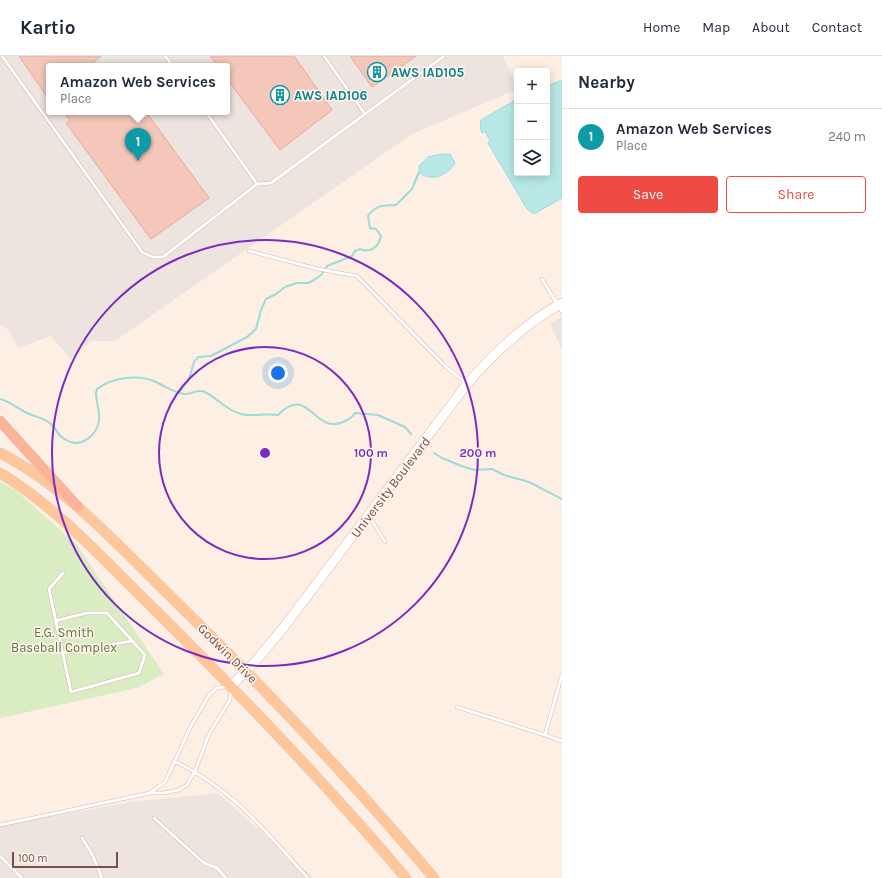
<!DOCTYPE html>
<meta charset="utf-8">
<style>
body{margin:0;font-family:Karla,sans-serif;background:#f2f2f3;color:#1f2937}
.controls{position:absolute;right:12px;top:12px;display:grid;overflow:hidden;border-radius:4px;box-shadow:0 2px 10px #0003}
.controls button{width:36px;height:36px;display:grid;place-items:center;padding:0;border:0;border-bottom:1px solid #e0e1e3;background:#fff;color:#1f2937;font:20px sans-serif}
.scale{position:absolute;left:12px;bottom:10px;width:106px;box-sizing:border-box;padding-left:4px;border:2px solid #785048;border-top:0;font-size:11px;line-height:14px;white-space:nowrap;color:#785048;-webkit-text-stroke:3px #fff4eb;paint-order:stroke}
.you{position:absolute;left:278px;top:317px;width:14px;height:14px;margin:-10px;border:3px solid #fff;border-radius:50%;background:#1a73e8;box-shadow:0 0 0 6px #1a73e833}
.badge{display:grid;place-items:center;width:26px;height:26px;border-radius:50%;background:#ee4942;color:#fff;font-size:13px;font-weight:700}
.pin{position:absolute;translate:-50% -33px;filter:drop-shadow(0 1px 2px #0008)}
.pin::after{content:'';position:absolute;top:21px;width:14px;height:12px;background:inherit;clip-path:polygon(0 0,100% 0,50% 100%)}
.popup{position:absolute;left:46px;top:7px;width:184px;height:52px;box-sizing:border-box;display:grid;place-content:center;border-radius:4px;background:#fff;filter:drop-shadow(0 1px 3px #0005);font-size:13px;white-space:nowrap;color:#747a83}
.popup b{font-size:15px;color:#1f2937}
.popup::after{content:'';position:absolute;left:50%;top:100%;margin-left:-8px;border:8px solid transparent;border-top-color:#fff}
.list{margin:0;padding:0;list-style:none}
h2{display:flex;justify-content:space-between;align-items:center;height:52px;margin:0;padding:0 16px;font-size:17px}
h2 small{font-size:13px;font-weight:400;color:#747a83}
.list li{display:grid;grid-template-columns:26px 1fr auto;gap:12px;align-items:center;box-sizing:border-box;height:56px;padding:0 16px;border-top:1px solid #e0e1e3}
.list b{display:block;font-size:15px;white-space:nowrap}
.list p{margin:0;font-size:13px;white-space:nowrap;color:#747a83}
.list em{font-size:13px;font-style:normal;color:#747a83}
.actions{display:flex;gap:8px;padding:12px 16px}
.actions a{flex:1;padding:9px 0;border:1px solid #ee4942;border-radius:4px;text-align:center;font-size:14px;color:#ee4942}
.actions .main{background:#ee4942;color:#fff}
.icon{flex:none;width:22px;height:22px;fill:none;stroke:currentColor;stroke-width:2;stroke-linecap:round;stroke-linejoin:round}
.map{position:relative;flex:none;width:562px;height:822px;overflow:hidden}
header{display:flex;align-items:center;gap:24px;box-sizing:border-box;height:56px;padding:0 20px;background:#fff;border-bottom:1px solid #e0e1e3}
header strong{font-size:19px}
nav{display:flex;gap:22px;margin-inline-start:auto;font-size:14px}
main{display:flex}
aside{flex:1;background:#fff}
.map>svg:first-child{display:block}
.industrial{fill:#ede3df;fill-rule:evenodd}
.green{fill:#daecc1}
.water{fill:#b7e8e6;stroke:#9ddbd9}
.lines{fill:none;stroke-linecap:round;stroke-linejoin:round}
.stream{stroke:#9ddbd9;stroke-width:2}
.building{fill:#f4c7ba;stroke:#e8a999}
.service-casing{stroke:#d2b6ac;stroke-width:4}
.secondary-casing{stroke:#d8b7ab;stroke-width:10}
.primary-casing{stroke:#d9cecc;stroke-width:11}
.trunk-casing{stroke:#d9cecc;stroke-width:11}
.service{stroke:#fff;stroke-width:3}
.secondary{stroke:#fff;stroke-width:9}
.primary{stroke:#ffc799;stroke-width:10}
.trunk{stroke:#fdb398;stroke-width:10}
.ring{fill:none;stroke:#7b2cbf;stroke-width:2}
.labels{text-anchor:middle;stroke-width:3;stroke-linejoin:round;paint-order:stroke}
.culture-label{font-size:13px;font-weight:bold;fill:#0d838f;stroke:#fff4eb;text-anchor:start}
.street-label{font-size:13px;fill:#785048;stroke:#fff4eb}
.park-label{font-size:13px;fill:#59783c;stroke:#fff4eb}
.centre{fill:#7b2cbf;stroke:#fff4eb;stroke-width:2}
.ring-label{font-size:12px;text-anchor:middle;font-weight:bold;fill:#7b2cbf;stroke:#fff4eb;stroke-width:3;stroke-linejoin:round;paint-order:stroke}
</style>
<header>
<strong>Kartio</strong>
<nav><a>Home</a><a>Map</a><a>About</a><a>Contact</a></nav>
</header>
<main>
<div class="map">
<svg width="562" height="822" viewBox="0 0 562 822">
<rect width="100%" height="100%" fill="#fdefe4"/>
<path class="industrial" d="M0,0h503l14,33 -105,45 -297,207h-24l-20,19 -20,-24 -33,12 -9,-18 -9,-5zM49,10h178v46h-178z
M562,260v34l-12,-26z
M218,737l95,85h-313v-53l132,-23z"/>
<path class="green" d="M0,426l15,8 61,54 88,130 -27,14 -137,30z"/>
<path class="water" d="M562,24v118l-28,16 -7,-5 -39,-66 2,-2 -5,-10 -3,2c-2,-5 -2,-8 -1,-13l36,-21v74h30v-87z
M442,98h8l5,9c-6,12 -25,20 -36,9v-6l9,-9z"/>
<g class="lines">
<path class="stream" d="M179,337l10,-14 5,-17 4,-5 13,-1 36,-19 9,-8 5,-19 5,-11 10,-5 9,-7 12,-4h11l6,-3 7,-5 6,-9 25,-10 3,-5 5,-2c11,5 19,-3 21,-13l-5,-7 -6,-1 -2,-12c8,-12 16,-10 28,-11l16,-16 7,-17
M0,343c11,3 17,9 27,14 8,4 19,5 25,12 5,5 5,10 14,15 14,9 31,-4 33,-20 1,-9 -3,-18 -3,-27l1,-4c16,-12 41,-15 59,-7 9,4 18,11 28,12 7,1 13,-6 21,-2 12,6 22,19 36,22 10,3 25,-1 37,1 30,-32 36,20 65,7 5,-2 9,-4 12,-9l23,2 27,12 6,7
M434,397l8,5 22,9 11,3 17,-1 12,6 25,7 33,17"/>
</g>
<path class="building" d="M19,0h82l-11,9 1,1h-42v27l-3,2z
M210,0h84l38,54 -52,40 -53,-71v-13h-9z
M350,0h66l-44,31z
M64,56h82l63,86 -58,41 -85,-116 4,-3z"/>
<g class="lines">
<g class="service-casing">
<path id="service" d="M2,0l140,196 10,5h11l94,-73 14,-1 173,-127
M165,0l8,10
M324,0l41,58
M206,56l51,72
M249,195l69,18 39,7 88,90 21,17
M542,223l20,33
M369,460l16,26
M55,565l32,-8h20l38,42 -6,18 -68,19 -22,-103 14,-16
M62,597l70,-12
M562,619l-17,60 17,6
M231,630l-1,14 -21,34 -14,37 -8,14 -8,5 -16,3h-13l15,-11 26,-56 18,-31 8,-7z
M457,651l88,28
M174,705c60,29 90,69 134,117
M154,762l50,45 13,5 9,10
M0,769l150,-32
M82,782l10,16 10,24
M0,800l22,22"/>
</g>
<g class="secondary-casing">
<path id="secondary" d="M231,630l23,-23 30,-36 183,-243c28,-32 58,-61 95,-81"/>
</g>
<g class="primary-casing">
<path id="primary" d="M0,397c63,32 112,86 162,135 95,92 186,188 272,290
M0,417c55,33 100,83 145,127 91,90 179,181 261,278"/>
</g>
<g class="trunk-casing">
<path id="trunk" d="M0,365l78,86"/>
</g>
<use href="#service" class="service"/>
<use href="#secondary" class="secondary"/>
<use href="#primary" class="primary"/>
<use href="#trunk" class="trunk"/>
</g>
<g class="ring">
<circle cx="265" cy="397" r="106"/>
<circle cx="265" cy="397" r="213"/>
</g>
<defs>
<g id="building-ring" transform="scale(1)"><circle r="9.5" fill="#fff4eb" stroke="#0f9aa8" stroke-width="1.5"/><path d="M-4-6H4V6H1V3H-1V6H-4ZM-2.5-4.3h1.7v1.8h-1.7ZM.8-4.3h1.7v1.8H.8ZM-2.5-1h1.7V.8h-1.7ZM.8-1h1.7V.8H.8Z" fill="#0f9aa8"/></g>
</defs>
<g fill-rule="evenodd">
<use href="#building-ring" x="377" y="16"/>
<use href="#building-ring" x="280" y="39"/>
</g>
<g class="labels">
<g class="culture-label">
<text x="391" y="21">AWS IAD105</text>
<text x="294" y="44">AWS IAD106</text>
</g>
<g class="street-label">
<text transform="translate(390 431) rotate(-53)" y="5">University Boulevard</text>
<text transform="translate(228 597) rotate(45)" y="5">Godwin Drive</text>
</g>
<g class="park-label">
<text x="64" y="581">E.G. Smith<tspan x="64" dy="15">Baseball Complex</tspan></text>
</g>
</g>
<circle cx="265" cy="397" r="6" class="centre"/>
<g class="ring-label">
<text x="371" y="401">100 m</text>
<text x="478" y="401">200 m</text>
</g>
</svg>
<div class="controls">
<button>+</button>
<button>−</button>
<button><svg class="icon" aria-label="layers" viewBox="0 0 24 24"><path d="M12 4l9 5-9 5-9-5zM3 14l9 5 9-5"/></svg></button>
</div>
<div class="scale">100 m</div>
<div class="you"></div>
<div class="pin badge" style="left:138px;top:105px;background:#0f9aa8">1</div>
<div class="popup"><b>Amazon Web Services</b>Place</div>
</div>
<aside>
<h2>Nearby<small></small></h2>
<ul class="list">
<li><span class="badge" style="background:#0f9aa8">1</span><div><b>Amazon Web Services</b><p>Place</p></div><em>240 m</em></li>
</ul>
<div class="actions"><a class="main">Save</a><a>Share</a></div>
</aside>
</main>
